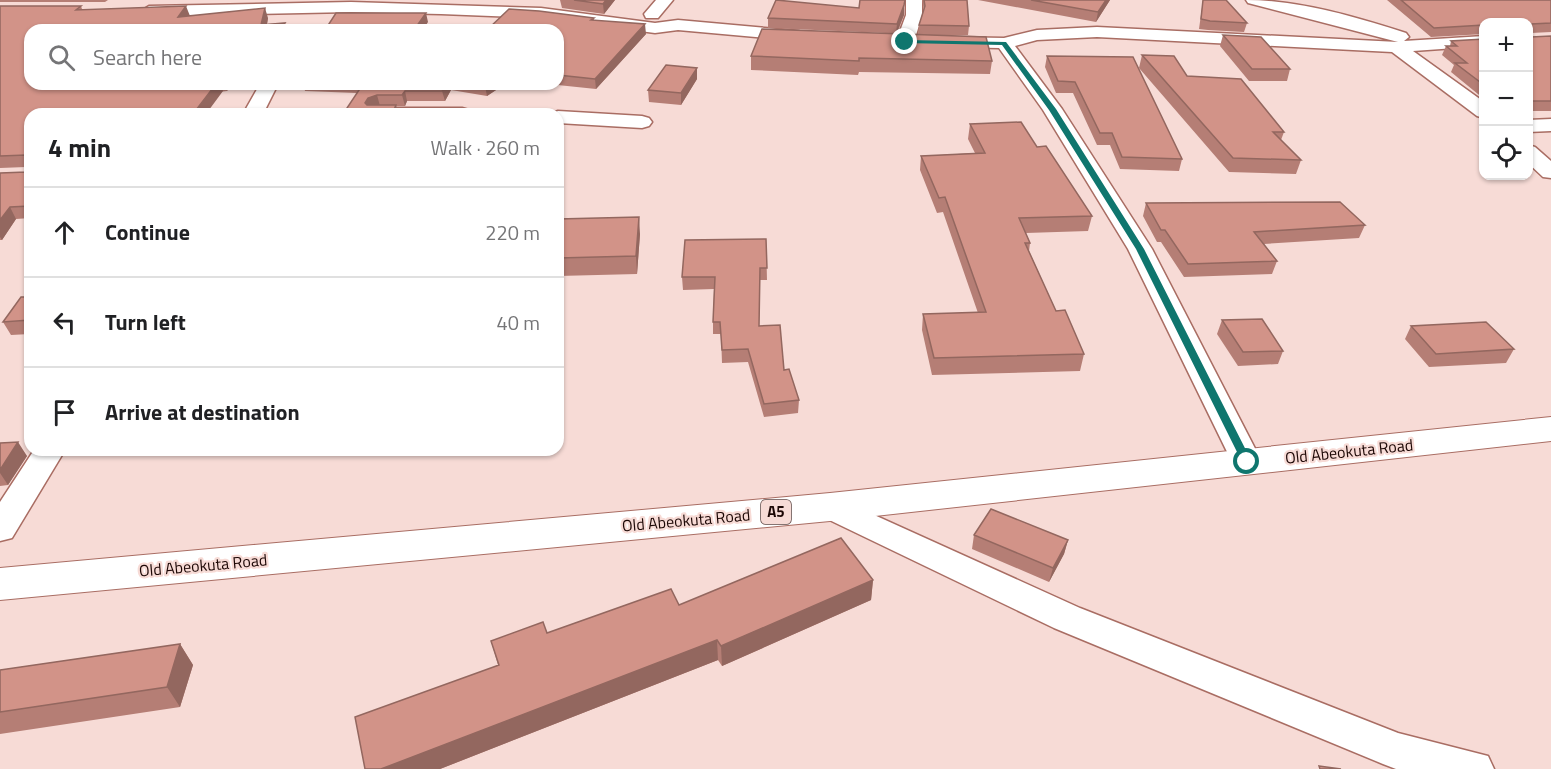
<!DOCTYPE html>
<meta charset="utf-8">
<style>
body{margin:0;font-family:"Titillium Web",sans-serif;background:#f2f2f2;color:#202124}
.controls{position:absolute;right:18px;top:18px;display:grid;overflow:hidden;border-radius:12px;box-shadow:0 2px 4px #0004}
.controls button{width:54px;height:54px;display:grid;place-items:center;padding:0;border:0;border-bottom:2px solid #e0e0e0;background:#fff;color:#202124;font:30px sans-serif}
.stop{position:absolute;width:18px;height:18px;margin:-14px;border:4px solid #0f766e;border-radius:50%;background:#fff}
.stop.end{background:#0f766e;border-color:#fff;box-shadow:0 2px 6px #0008}
.list{margin:0;padding:0;list-style:none}
h2{display:flex;justify-content:space-between;align-items:center;height:78px;margin:0;padding:0 24px;font-size:26px}
h2 small{font-size:20px;font-weight:400;color:#757577}
.list li{display:grid;grid-template-columns:39px 1fr auto;gap:18px;align-items:center;box-sizing:border-box;height:90px;padding:0 24px;border-top:2px solid #e0e0e0}
.list b{display:block;font-size:22px;white-space:nowrap}
.list em{font-size:20px;font-style:normal;color:#757577}
.icon{flex:none;width:33px;height:33px;fill:none;stroke:currentColor;stroke-width:2;stroke-linecap:round;stroke-linejoin:round}
.map{position:relative;flex:none;width:1551px;height:769px;overflow:hidden}
.search{position:absolute;background:#fff;box-shadow:0 2px 4px #0004;left:24px;top:24px;width:540px;height:66px;display:flex;align-items:center;gap:15px;box-sizing:border-box;padding:0 21px;border-radius:18px;color:#757577;font-size:22px}
.panel{position:absolute;background:#fff;box-shadow:0 2px 4px #0004;left:24px;top:108px;width:540px;height:348px;border-radius:18px}
.map>svg:first-child{display:block}
.lines{fill:none;stroke-linecap:round;stroke-linejoin:round}
.street-casing{stroke:#a96d63;stroke-width:3}
.highway-casing{stroke:#a96d63;stroke-width:2}
.street{fill:#fff;fill-rule:evenodd}
.highway{fill:#fff;fill-rule:evenodd}
.wall{fill:#b57e75}
.shaded-wall{fill:#93675f}
.building{fill:#d29388;stroke:#93675f;stroke-width:1.5}
.route{fill:#0f766e}
.labels{text-anchor:middle;stroke-width:4.5;stroke-linejoin:round;paint-order:stroke}
.shield{fill:#f7dbd6;stroke:#5e4744;stroke-width:1.5}
.shield-label{font-size:15px;font-weight:bold;fill:#1c0705}
.street-label{font-size:16px;fill:#1c0705;stroke:#f7dbd6}
</style>
<div class="map">
<svg width="1551" height="769" viewBox="0 0 1551 769">
<rect width="100%" height="100%" fill="#f7dbd6"/>
<g class="lines">
<g class="street-casing">
<path id="street" d="M656,0h17l-15,18h-12l-2,-4z
M906,0h16v15l-8,27 -9,5 -9,-5 10,-27z
M1246,0c53,0 110,17 160,33l3,4 -5,4 80,-5v10l-71,5 71,51v16l-7,-2 -85,-64 -295,-15 -60,3 -22,6 47,63 90,140 110,213 -4,8 -11,3 -11,-3 -4,-8 -104,-213 -85,-139 -44,-62 -49,-1 -9,-5 9,-5 54,1 33,-8 60,-3 301,15 -150,-39z
M351,2l190,6 114,15 23,-3 121,11 9,5 -9,5 -121,-11 -23,3 -114,-15 -100,-4 -90,-2 -202,4 -8,-5 8,-5z
M260,84h18l-15,30h-20z
M380,108h82l7,2 3,4h-102l3,-4z
M558,111l84,5 7,2 3,4 -3,4 -7,2 -84,-5v-9h-8z
M1551,119v12l-23,1v-12z
M1528,145l7,2 16,14v17l-8,-1 -15,-14z
M34,450h31l-53,88 -12,3v-39z
M830,495l250,113 318,125 90,23 6,13h-98l-13,-5 -329,-136 -235,-113 -5,-8 5,-8z"/>
</g>
<g class="highway-casing">
<path id="highway" d="M1551,417v24l-721,80 -830,79v-32l830,-75z"/>
</g>
<use href="#street" class="street"/>
<use href="#highway" class="highway"/>
</g>
<path class="wall" d="M0,0h108l-3,2h-105z
M560,0h55l-11,14 -42,-6z
M922,0h45l2,26 -1,9h-33l57,26 -2,13 -131,-2 -1,3 -107,-5v-14l134,-23 -117,-5v-10l136,-3 -7,19h21l1,-9 5,-15z
M978,0h132l-14,22z
M1203,0l44,23 -3,9 -36,-2 -9,-1z
M1387,0h164v32l-20,1v4l20,-1v75h-23v-89h-44v12l-53,3z
M0,6h81l1,3 108,7 78,2 -1,6 18,-1 2,7h-257v54h201l-4,7 -197,23v104l-14,1 -14,21h-2v-67l26,-1v-5l-26,1z
M594,18v3l52,13 -50,55 -48,-5h10v-54z
M1223,35l67,34 -3,12h-38l-29,-35z
M1484,39v60l-33,-27 3,-7 -12,-10 4,-9h4l1,-5z
M1142,55l45,21 97,56 -3,8 20,20 -5,14 -67,-2 -90,-104z
M1047,56l135,103 -3,12 -59,-2 -10,-24h-13l-24,-52h-17l-11,-26z
M697,68v11l-16,26 -32,-3 -1,-12z
M303,84h202l-18,12 -36,-6 -6,11h-38l-2,5h-9l2,8h-6l-35,-21 -52,-2z
M970,124l67,23 55,69 -4,15 -62,2 4,10 -1,8 27,60 28,43 -4,17 -148,4 -10,-45 1,-16 55,-1 -35,-101 -6,1 -17,-43 1,-14 54,-3 -7,-14z
M1146,203l219,22 -6,13 -95,6 13,17 -5,13 -88,3 -23,-35h-4l-14,-26z
M558,219l82,15 -3,40 -79,2z
M766,239l1,41h-7l-1,46 25,44 15,30 -1,13 -34,4 -16,-55 -26,1 -1,-29h-8v-12l1,-33 -31,1 -1,-13z
M30,297v37l-19,1 -8,-13z
M1222,320l61,31 -5,13 -40,2 -21,-32z
M1411,326l103,23 -8,14 -77,4 -24,-28z
M0,443l27,13 -19,29 -8,1z
M974,535l94,5 -4,14 -15,28 -77,-33z
M873,580l-2,20 -149,66 -4,-6 -278,109h-75l133,-104 -7,-24 56,-8 132,-28z
M180,644l13,21 -13,42 -180,27v-64z"/>
<path class="shaded-wall" d="M606,0h9l-11,14 -1,-10z
M1106,0h4l-14,22 2,-10z
M904,5v10l-8,19 1,-10z
M186,6l4,10 -12,1z
M265,8l3,10 -2,12 -5,-5z
M426,13l2,9 -5,8h-9z
M285,23l2,7h-7z
M645,24l1,10 -50,55 -1,-10z
M697,68v11l-16,26v-12z
M216,84h5l2,7 -17,23h-13z
M224,84h7l-4,7z
M446,84h4l1,6 -6,11 -3,-10z
M488,84h17l-18,12 -2,-10z
M405,91l2,10 -2,5 -3,-11z
M377,95l3,11 -9,3 -6,-6 3,-5z
M396,105l2,9h-6z
M10,207l6,12 -14,21 -2,-3v-17z
M639,217l1,17 -3,40 -1,-18z
M18,442l9,14 -19,29 -8,-12v-3z
M1068,540l-4,14 -15,28 4,-14z
M873,580l-2,20 -149,66 -1,-20z
M717,640l1,20 -278,109h-59z
M180,644l13,21 -13,42 -13,-20z"/>
<path class="building" d="M574,0h32l-3,4z
M776,0l83,8 1,-8h45l-1,5 -7,19 -129,-6z
M924,0h43l2,26 -50,-1 6,-19z
M1031,0h75l-8,12z
M1203,0h23l21,23 -37,-2 -9,-2z
M1401,0h150v23l-20,1v13l20,-1v65h-23v-79h-44v3l-50,3z
M0,6h81l-5,4 110,-4 -8,11 87,-9 -4,17 24,-2 -5,7h-250v54h186l-23,30h-163v92l-20,1 -10,13v-47l26,-1v-17l-26,1z
M509,9l30,2 55,7 -3,2 54,4 -50,55 -37,-4v-45h-71z
M336,13h90l-12,17h-89z
M762,29l224,8 6,24 -133,-3v3l-108,-5z
M1223,35l38,2 29,32h-38z
M1484,39v46l-29,-22h12l-21,-17h11l-6,-5z
M1142,55l32,1 13,20 54,3 43,53h-11l28,28 -68,-2z
M1047,56l86,1 49,102 -60,-2 -10,-24h-12l-25,-51 -17,-1z
M666,65l31,3 -16,25 -33,-3z
M363,84h83l-4,7h-37l-3,4h-25l-9,3 -3,5 2,2h29l-4,9h-49z
M475,84h13l-3,2z
M1021,122l16,25 9,-1 46,70 -73,2 11,25h-5l31,68 9,-1 19,44 -150,4 -11,-44 63,-2 -41,-115 -6,1 -18,-42 64,-3 -15,-29z
M1340,202l25,23 -111,7 23,29 -89,3 -23,-34h-4l-15,-27z
M639,217l-3,39 -78,2v-39z
M766,239l1,29h-7l-1,58 21,-1 4,45 5,-1 10,31 -35,4 -16,-55 -26,1 -2,-28h-7l2,-45h-33l3,-37z
M21,297h9v23l-27,2z
M1262,319l21,32 -40,1 -21,-32z
M1486,322l28,27 -78,5 -25,-28z
M18,442l-18,28v-27z
M991,509l77,31 -15,28 -79,-33z
M841,538l32,42 -152,66 -4,-6 -336,129h-16l-10,-52 144,-52 -8,-24 52,-19 4,11 124,-44 8,16z
M180,644l-13,43 -167,25v-42z
M1319,766l22,3h-21z"/>
<path class="route" d="M905,40l101,2 50,67 88,140 108,213 -1,3 -9,-3 -106,-213 -87,-139 -47,-65 -99,-2z"/>
<g class="labels">
<rect class="shield" x="761" y="500" width="30" height="24" rx="4.5"/>
<g class="shield-label">
<text x="776" y="517">A5</text>
</g>
<g class="street-label">
<text transform="translate(1349 451) rotate(-6)" y="6">Old Abeokuta Road</text>
<text transform="translate(686 520) rotate(-5)" y="6">Old Abeokuta Road</text>
<text transform="translate(203 565) rotate(-5)" y="6">Old Abeokuta Road</text>
</g>
</g>
</svg>
<div class="controls">
<button>+</button>
<button>−</button>
<button><svg class="icon" aria-label="locate" viewBox="0 0 24 24"><circle cx="12" cy="12" r="6"/><path d="M12 2v4M12 18v4M2 12h4M18 12h4"/></svg></button>
</div>
<div class="stop" style="left:1247px;top:462px"></div>
<div class="stop end" style="left:905px;top:42px"></div>
<div class="search"><svg class="icon" aria-label="search" viewBox="0 0 24 24"><circle cx="10" cy="10" r="6"/><path d="M15 15l6 6"/></svg>Search here</div>
<section class="panel">
<h2>4 min<small>Walk · 260 m</small></h2>
<ul class="list">
<li><svg class="icon" aria-label="ahead" viewBox="0 0 24 24"><path d="M12 20V5M6 11l6-6 6 6"/></svg><div><b>Continue</b></div><em>220 m</em></li>
<li><svg class="icon" aria-label="left" viewBox="0 0 24 24"><path d="M17 20v-9H6M10 6l-5 5 5 5"/></svg><div><b>Turn left</b></div><em>40 m</em></li>
<li><svg class="icon" aria-label="arrive" viewBox="0 0 24 24"><path d="M6 21V4h12l-3 4 3 4H6"/></svg><div><b>Arrive at destination</b></div></li>
</ul>
</section>
</div>
